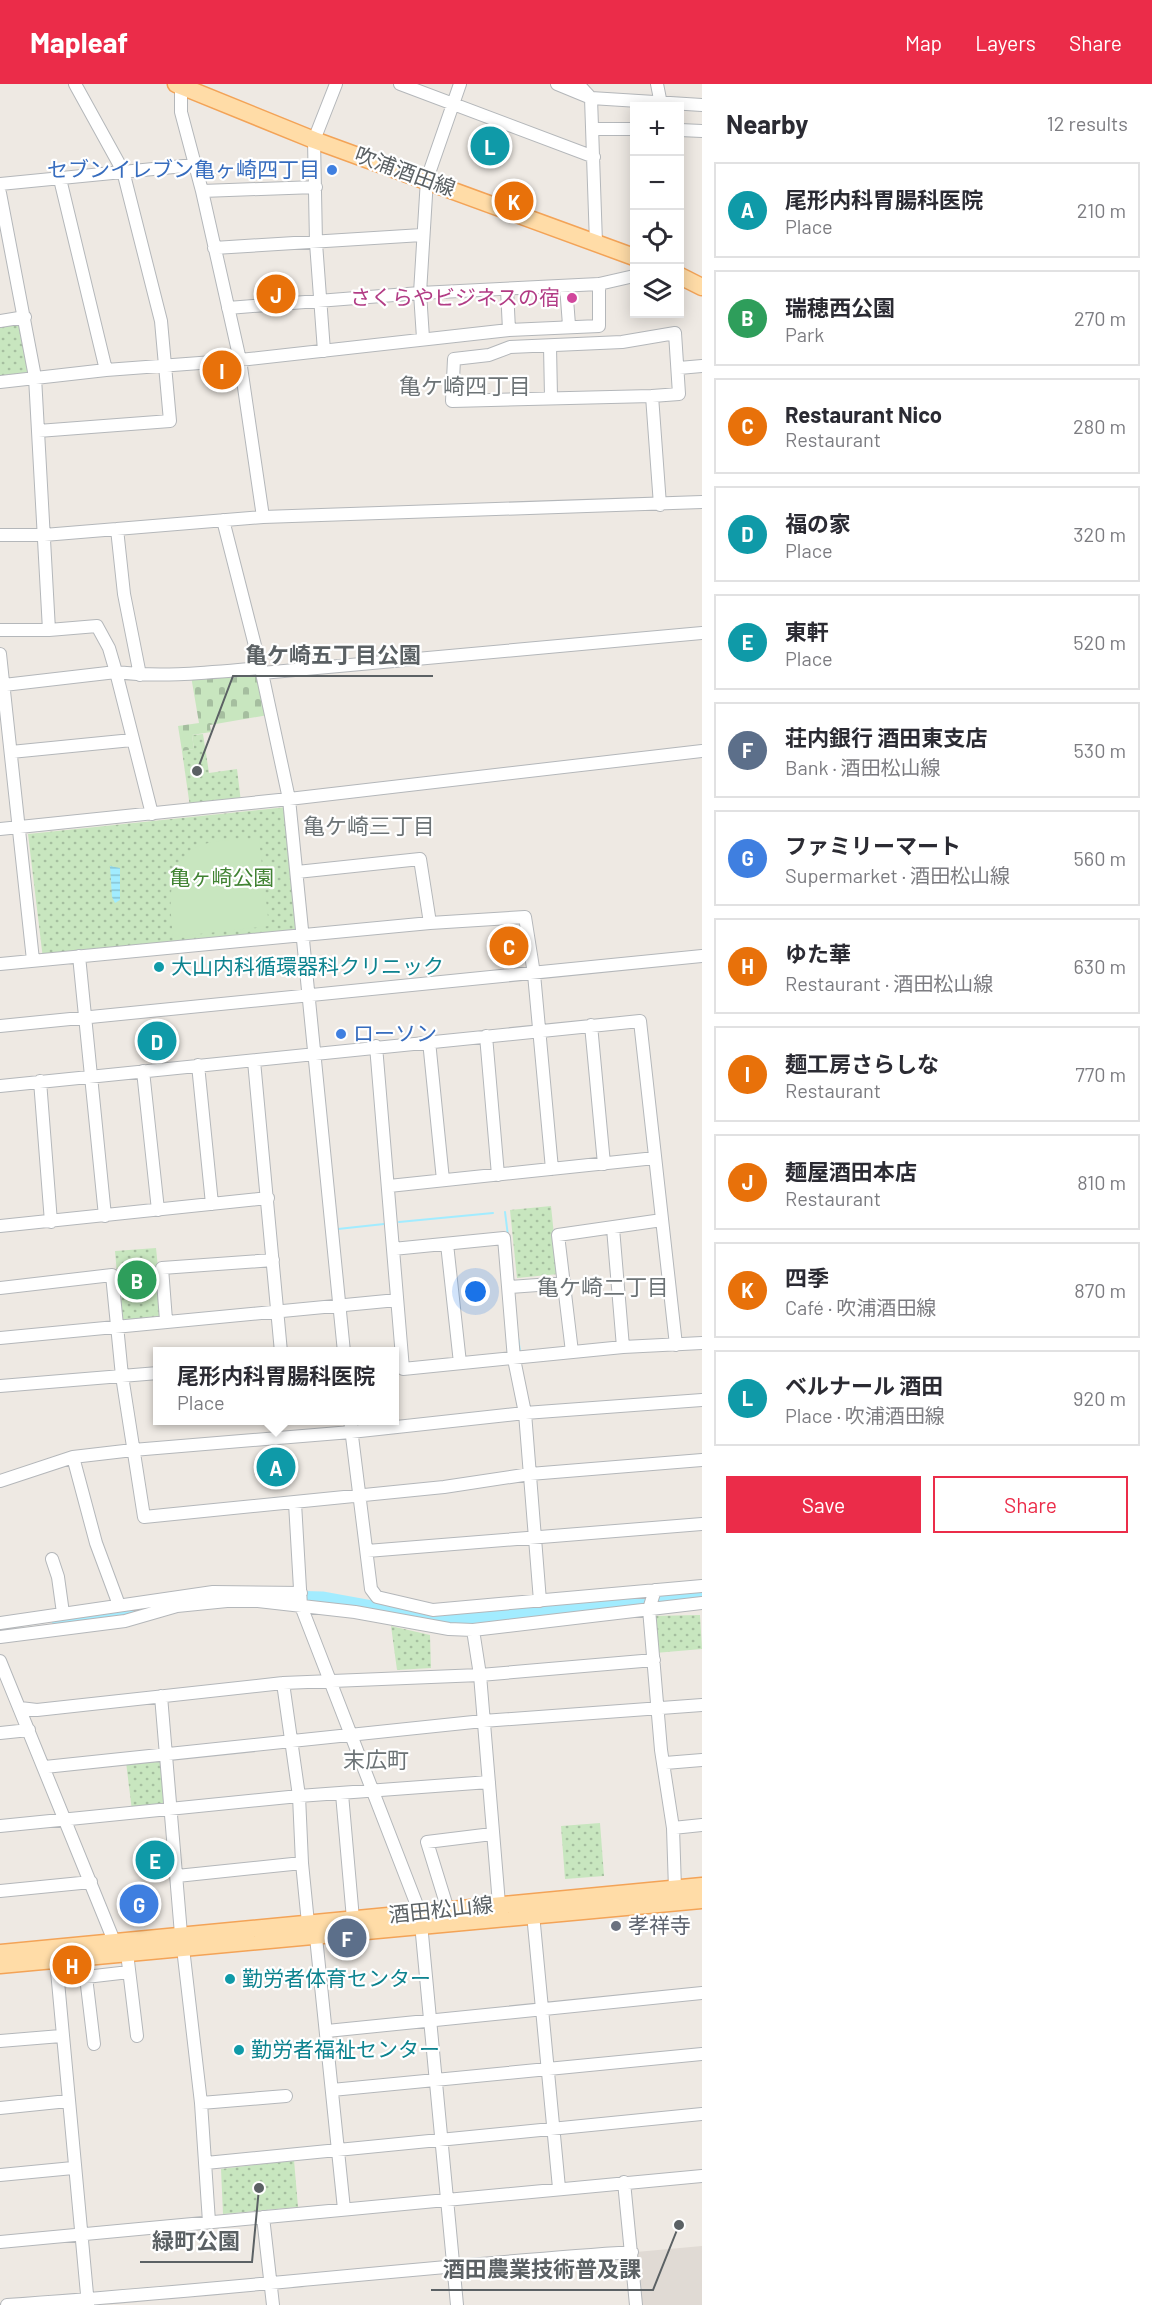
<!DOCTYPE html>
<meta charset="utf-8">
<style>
body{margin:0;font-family:Barlow,"Noto Sans JP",sans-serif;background:#f2f2f3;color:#2b2b33}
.controls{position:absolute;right:18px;top:18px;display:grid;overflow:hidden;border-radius:0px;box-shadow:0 3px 15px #0003}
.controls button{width:54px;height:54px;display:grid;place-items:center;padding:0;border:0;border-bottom:2px solid #e1e1e2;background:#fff;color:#2b2b33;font:30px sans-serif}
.you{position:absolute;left:476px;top:1208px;width:21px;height:21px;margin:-15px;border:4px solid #fff;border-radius:50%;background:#1a73e8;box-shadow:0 0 0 9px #1a73e833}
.badge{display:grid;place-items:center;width:39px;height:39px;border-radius:50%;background:#eb2c49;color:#fff;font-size:20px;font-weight:700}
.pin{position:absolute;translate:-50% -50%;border:3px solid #fff;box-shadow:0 2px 6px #0006}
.popup{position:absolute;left:153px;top:1263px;width:246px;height:78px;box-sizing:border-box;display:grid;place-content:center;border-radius:0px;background:#fff;filter:drop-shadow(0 2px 4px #0005);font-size:20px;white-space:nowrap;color:#7c7c81}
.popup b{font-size:22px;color:#2b2b33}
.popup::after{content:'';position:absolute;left:50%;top:100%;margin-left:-12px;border:12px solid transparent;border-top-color:#fff}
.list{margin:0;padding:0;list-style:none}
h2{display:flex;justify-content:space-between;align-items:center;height:78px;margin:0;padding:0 24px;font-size:26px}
h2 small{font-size:20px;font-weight:400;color:#7c7c81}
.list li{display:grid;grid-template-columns:39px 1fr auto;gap:18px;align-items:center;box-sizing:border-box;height:96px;margin:0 12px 12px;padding:0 12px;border:2px solid #e1e1e2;border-radius:0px}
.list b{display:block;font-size:22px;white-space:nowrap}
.list p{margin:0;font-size:20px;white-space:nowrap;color:#7c7c81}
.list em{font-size:20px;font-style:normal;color:#7c7c81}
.actions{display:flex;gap:12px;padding:18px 24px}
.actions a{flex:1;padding:14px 0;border:2px solid #eb2c49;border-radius:0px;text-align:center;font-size:21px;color:#eb2c49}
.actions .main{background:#eb2c49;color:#fff}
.icon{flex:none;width:33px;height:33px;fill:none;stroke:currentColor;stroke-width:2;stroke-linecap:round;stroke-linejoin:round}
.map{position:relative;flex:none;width:702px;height:2221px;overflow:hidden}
header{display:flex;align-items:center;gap:36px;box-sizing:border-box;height:84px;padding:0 30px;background:#eb2c49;color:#fff}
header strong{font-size:28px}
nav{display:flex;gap:33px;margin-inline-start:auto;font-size:21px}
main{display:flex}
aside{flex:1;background:#fff}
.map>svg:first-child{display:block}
.education{fill:#e0dad4}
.grass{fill:url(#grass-dots)}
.cemetery{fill:url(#cemetery-stones)}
.pitch{fill:#c8e6bf}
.water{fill:url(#water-rules)}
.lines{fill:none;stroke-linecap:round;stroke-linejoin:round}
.stream{stroke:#a2ecff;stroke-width:2}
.river{stroke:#a2ecff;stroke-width:15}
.minor-casing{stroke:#b4b7ba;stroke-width:14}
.major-casing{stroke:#f3a357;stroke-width:19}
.minor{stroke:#fff;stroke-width:12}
.major{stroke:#ffdca7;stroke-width:16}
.shop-dot{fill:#3f7fe0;stroke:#fff;stroke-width:2}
.hotel-dot{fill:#d1479c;stroke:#fff;stroke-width:2}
.culture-dot{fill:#0f9aa8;stroke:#fff;stroke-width:2}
.worship-dot{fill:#6b7280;stroke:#fff;stroke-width:2}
.labels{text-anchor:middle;stroke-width:4.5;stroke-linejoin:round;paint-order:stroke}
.shop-label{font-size:21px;fill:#366cbe;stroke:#fff;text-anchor:end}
.street-label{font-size:21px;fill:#5b6164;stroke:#fff}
.hotel-label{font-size:21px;fill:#b23c85;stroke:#fff;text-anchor:end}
.park-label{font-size:21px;fill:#418333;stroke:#fff}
.culture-label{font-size:21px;fill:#0d838f;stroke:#fff;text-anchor:start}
.worship-label{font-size:21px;fill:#5b616d;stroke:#fff;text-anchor:start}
.neighbourhood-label{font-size:22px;fill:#6c7376;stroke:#fff}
.leader{fill:none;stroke:#5b6164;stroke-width:2}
.callout-dot{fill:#5b6164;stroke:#fff;stroke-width:2}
.callout-label{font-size:22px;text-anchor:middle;font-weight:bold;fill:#5b6164;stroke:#fff;stroke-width:4.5;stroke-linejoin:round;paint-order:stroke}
</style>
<header>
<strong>Mapleaf</strong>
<nav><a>Map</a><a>Layers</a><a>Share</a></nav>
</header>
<main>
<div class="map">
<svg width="702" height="2221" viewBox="0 0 702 2221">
<defs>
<pattern id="grass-dots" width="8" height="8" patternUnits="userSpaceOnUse" patternTransform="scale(1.5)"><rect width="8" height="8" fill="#c8e6bf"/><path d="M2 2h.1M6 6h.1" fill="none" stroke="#a5be9f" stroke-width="1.8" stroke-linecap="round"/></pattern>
<pattern id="cemetery-stones" width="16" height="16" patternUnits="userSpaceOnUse" patternTransform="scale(1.5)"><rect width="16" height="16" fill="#c8e6bf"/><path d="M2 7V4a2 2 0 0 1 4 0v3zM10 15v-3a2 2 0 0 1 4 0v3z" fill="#a5be9f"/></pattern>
<pattern id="water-rules" width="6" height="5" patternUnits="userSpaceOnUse" patternTransform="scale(1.5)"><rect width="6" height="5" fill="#a2ecff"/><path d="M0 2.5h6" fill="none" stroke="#87c3d2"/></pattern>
</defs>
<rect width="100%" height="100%" fill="#eee9e3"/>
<path class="education" d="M702,2162v59h-62l-4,-53z"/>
<path class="grass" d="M22,238l8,50 -30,4v-51z
M203,650l6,39 28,-4 4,33 -51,5 -8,-56 12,-2 -2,-14z
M287,723l12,127 -256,25 -15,-125z
M551,1122l7,68 -41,4 -7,-68z
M156,1164l7,68 -42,4 -6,-69z
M700,1531l2,34 -47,4 -5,-37z
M391,1542l39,9 1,33 -34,2z
M160,1675l5,48 -33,4 -6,-49z
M600,1739l4,53 -39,3 -4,-53z
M294,2076l4,47 -75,7 -2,-45z"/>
<path class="cemetery" d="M256,586l12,45 -58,10 1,7 -19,3 2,14 -12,2 -4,-25 21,-3 -8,-47z"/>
<path class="pitch" d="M259,755l10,87 -96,11c-3,-29 -8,-71 22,-89 18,-10 45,-8 64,-9z"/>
<path class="water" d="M110,782l10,2v32l-5,3 -3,-6z"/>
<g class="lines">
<path class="stream" d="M505,1128l3,24
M399,1138l94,-9
M338,1145l46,-5
M518,1254l2,13
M546,1523l1,2"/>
<path class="river" d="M286,1514l36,1 110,20 270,-23
M59,1536l107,-15"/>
<g class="minor-casing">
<path id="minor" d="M181,0v28l21,79 38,169 23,157
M400,0l194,73
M557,0l34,14 111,7
M578,0l13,14 5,145
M657,0l4,20
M594,45h40
M680,46l22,1
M60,95l46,191
M0,100l194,-19
M202,107l114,-4
M0,109l35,184 14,253
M214,164l208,-13
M566,202l3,39
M228,224l192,-15 179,-9 35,-8
M0,237l25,-4
M509,246l90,-4v-42
M423,254l-3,-45 7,-114 33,-95
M550,262l1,51
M324,267l-8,-108 -2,-103 22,-56
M679,284l23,-2
M0,298l106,-12 134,-10 269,-30 -2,-41
M652,312l-200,5 2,-42 35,-4 21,-8 112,-5 53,-9 4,61 -27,2 8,109
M38,347l132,-10 -9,-100 -38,-150 -48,-87
M223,436l39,153 27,126 55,553
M117,445l7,65 16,81
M0,451h44l219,-18 439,-15
M0,546h49l48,-4 12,22 7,24c48,6 97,0 145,-4
M0,570l33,306
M262,589l440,-40
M4,601l112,-13 36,142
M11,668l121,-12
M0,745l289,-30 413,-48
M297,788l123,-13 10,64
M79,872l26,260
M0,880l430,-41 95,-6 9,57 18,195
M591,941l13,139
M0,942l702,-70
M486,952l12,139
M429,957l14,139
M376,962l27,323 220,-22 79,-4
M254,977l27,291
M198,981l14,139
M143,987l15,139
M40,997l11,141
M0,1002l640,-65 36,324
M389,1102l266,-28
M0,1142l268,-28
M613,1144l10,119
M447,1160l13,119
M393,1165l111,-11 10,121 11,54 15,188
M510,1203l55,-4
M0,1204l112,-13 10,101 22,141 300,-30 86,-13 172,-14
M166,1236l-4,-52 111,-8
M0,1254l397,-38
M572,1268l-14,-117 104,-15
M0,1302l158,-13
M350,1336l21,169 6,8 56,13 269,-24
M73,1373l23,86 23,62
M0,1397l73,-24 60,-7 218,-18 174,-19 177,-13
M295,1419l6,103 119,307 37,392
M367,1467l335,-27
M52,1475l6,18 5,36
M655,1506l-6,19 12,141 12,78 2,61
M0,1539l213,-31 88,1
M473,1546l7,45 19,229
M0,1553l125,-16 52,-15 50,-5h31l97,11 94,17 24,1 229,-27
M0,1577l114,280 13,12 10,83
M283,1599l16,113 3,67 6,60
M161,1612l20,238
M20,1624l17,2 246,-27 197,-8 174,-15
M0,1649l29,-3
M665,1679l37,-3
M45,1683l438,-46 219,-16
M342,1710l11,125
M0,1742l299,-30 190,-14
M673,1744l29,-3
M177,1792l125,-13
M0,1807l91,-9
M448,1826l-21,-68 65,-8
M533,1830l26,274
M316,1853l28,272
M183,1864l18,155 8,119
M56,1876l32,345
M327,1947l375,-38
M0,1957l61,-5
M94,1960l-8,-67 43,-5
M332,2006l370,-36
M201,2019l85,-7
M0,2024l68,-7
M206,2079l496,-49
M0,2091l73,-7
M624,2098l12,123
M263,2133l10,88
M0,2158l702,-66
M7,2221c209,-14 417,-39 625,-53"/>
</g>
<g class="major-casing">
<path id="major" d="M176,0l138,56 320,117
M680,192l22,11
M0,1869l702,-67
M0,1881l702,-65"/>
</g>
<use href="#minor" class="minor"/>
<use href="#major" class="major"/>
</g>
<g class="shop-dot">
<circle cx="332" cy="86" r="6"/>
<circle cx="341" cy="950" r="6"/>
</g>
<circle class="hotel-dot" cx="572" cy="214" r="6"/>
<g class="culture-dot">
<circle cx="159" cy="883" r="6"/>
<circle cx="230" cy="1895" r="6"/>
<circle cx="239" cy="1966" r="6"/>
</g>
<circle class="worship-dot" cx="616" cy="1842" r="6"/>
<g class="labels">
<g class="shop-label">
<text x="320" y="93">セブンイレブン亀ヶ崎四丁目</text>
<text x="353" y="957" text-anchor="start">ローソン</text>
</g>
<g class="street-label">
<text transform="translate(405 88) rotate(20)" y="7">吹浦酒田線</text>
<text transform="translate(441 1826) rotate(-6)" y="7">酒田松山線</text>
</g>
<g class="hotel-label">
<text x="560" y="221">さくらやビジネスの宿</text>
</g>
<g class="park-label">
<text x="222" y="801">亀ヶ崎公園</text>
</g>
<g class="culture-label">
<text x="171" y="890">大山内科循環器科クリニック</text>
<text x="242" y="1902">勤労者体育センター</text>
<text x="251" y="1973">勤労者福祉センター</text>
</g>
<g class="worship-label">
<text x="628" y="1849">孝祥寺</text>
</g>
<g class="neighbourhood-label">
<text x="465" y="310">亀ケ崎四丁目</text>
<text x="369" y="750">亀ケ崎三丁目</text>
<text x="603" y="1211">亀ケ崎二丁目</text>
<text x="376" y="1684">末広町</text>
</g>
</g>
<path class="leader" d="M197 687L233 592H433M259 2104L252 2178H140M679 2141L653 2206H431"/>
<g class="callout-dot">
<circle cx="197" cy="687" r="6"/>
<circle cx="259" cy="2104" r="6"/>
<circle cx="679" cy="2141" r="6"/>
</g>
<g class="callout-label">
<text x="333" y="579">亀ケ崎五丁目公園</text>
<text x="196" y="2165">緑町公園</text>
<text x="542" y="2193">酒田農業技術普及課</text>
</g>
</svg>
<div class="controls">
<button>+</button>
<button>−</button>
<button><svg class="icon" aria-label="locate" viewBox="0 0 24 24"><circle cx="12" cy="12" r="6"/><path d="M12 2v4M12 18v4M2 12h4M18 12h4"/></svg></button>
<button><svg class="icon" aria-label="layers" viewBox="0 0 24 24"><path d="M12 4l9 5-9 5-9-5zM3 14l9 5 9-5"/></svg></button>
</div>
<div class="you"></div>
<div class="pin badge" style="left:276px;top:1383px;background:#0f9aa8">A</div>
<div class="popup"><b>尾形内科胃腸科医院</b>Place</div>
<div class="pin badge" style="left:137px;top:1196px;background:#2e9e5b">B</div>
<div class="pin badge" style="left:509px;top:862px;background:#e8710a">C</div>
<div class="pin badge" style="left:157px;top:957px;background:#0f9aa8">D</div>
<div class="pin badge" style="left:155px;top:1776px;background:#0f9aa8">E</div>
<div class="pin badge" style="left:347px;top:1854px;background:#5c6f8a">F</div>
<div class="pin badge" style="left:139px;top:1820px;background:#3f7fe0">G</div>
<div class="pin badge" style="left:72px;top:1881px;background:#e8710a">H</div>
<div class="pin badge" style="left:222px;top:286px;background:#e8710a">I</div>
<div class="pin badge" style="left:276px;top:210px;background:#e8710a">J</div>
<div class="pin badge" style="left:514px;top:117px;background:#e8710a">K</div>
<div class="pin badge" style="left:490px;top:62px;background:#0f9aa8">L</div>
</div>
<aside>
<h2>Nearby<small>12 results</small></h2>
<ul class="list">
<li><span class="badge" style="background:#0f9aa8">A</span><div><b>尾形内科胃腸科医院</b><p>Place</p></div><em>210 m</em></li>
<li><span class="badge" style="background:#2e9e5b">B</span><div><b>瑞穂西公園</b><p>Park</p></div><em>270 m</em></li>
<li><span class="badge" style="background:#e8710a">C</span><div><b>Restaurant Nico</b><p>Restaurant</p></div><em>280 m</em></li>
<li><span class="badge" style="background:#0f9aa8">D</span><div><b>福の家</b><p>Place</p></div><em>320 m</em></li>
<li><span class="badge" style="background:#0f9aa8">E</span><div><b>東軒</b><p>Place</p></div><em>520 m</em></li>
<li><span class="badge" style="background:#5c6f8a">F</span><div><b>荘内銀行 酒田東支店</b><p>Bank · 酒田松山線</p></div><em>530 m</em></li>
<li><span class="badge" style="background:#3f7fe0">G</span><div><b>ファミリーマート</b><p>Supermarket · 酒田松山線</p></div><em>560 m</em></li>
<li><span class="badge" style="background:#e8710a">H</span><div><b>ゆた華</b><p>Restaurant · 酒田松山線</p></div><em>630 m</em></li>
<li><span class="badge" style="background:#e8710a">I</span><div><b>麺工房さらしな</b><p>Restaurant</p></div><em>770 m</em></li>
<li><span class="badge" style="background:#e8710a">J</span><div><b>麺屋酒田本店</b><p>Restaurant</p></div><em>810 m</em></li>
<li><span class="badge" style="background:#e8710a">K</span><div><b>四季</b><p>Café · 吹浦酒田線</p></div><em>870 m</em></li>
<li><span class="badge" style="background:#0f9aa8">L</span><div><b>ベルナール 酒田</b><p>Place · 吹浦酒田線</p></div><em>920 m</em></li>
</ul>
<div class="actions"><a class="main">Save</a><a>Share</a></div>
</aside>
</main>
